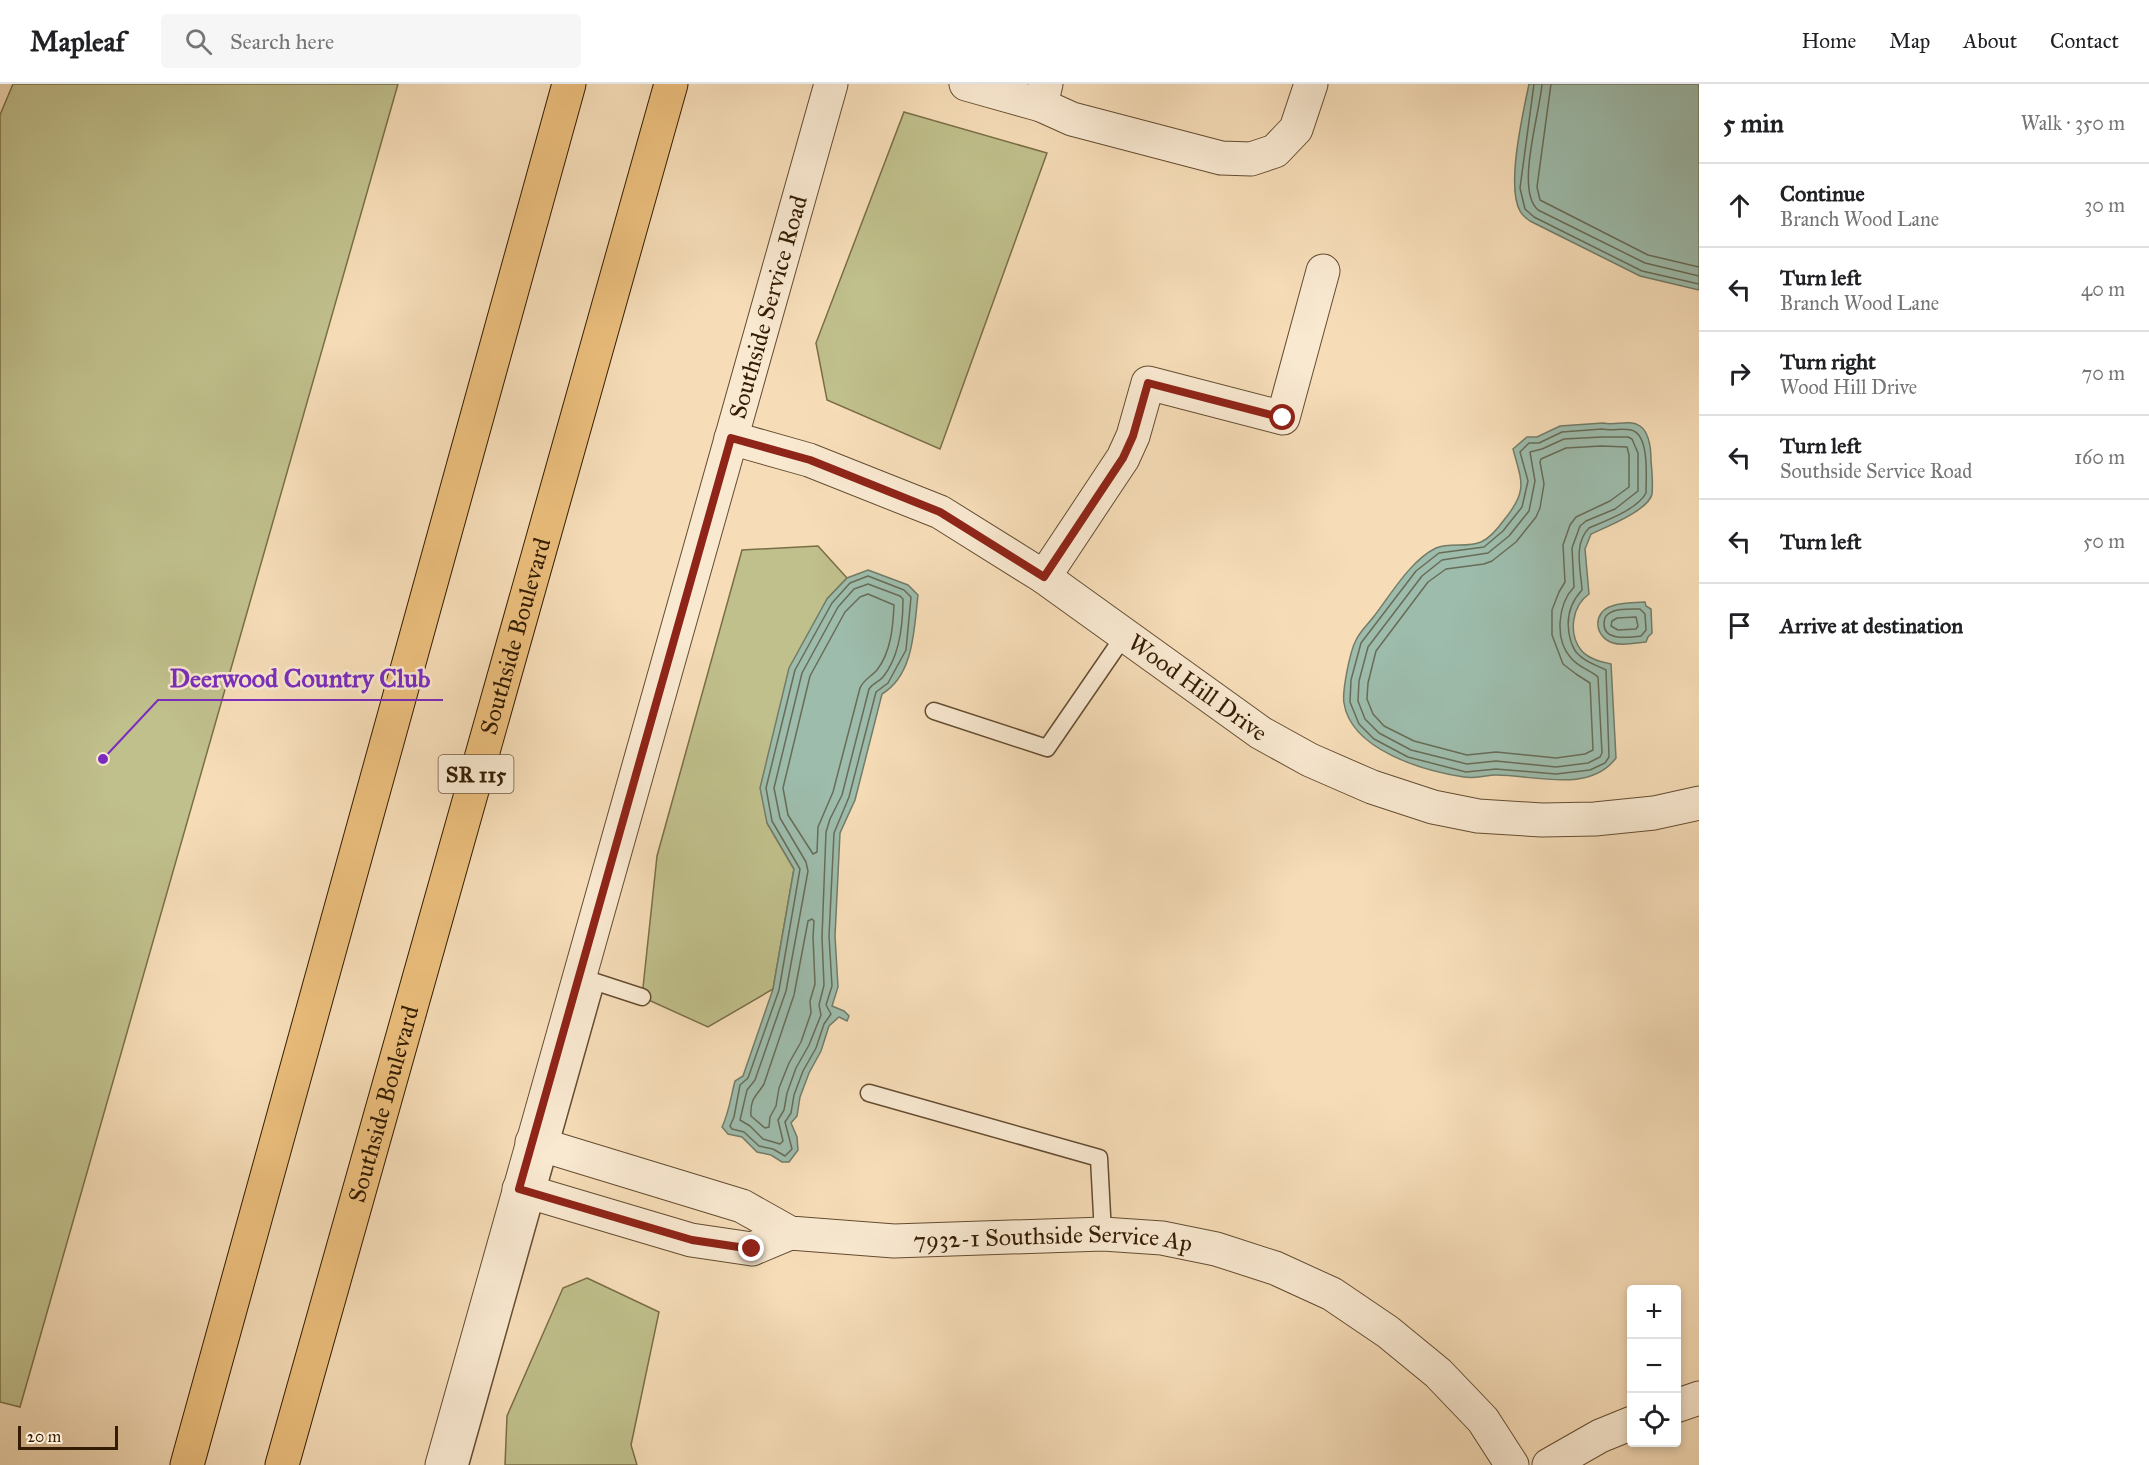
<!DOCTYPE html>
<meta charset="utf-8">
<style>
body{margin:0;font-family:"IM FELL Great Primer",serif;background:#f6f6f6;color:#202124}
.controls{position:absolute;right:18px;bottom:18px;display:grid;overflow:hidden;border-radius:6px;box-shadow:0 3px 9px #0003}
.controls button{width:54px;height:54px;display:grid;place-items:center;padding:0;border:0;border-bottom:2px solid #e0e0e0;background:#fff;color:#202124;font:30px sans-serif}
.scale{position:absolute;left:18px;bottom:15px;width:100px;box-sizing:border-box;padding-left:6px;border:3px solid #341c02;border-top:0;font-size:16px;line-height:21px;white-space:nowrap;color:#341c02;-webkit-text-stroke:4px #f9e9d1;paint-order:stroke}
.stop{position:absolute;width:18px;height:18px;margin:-14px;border:4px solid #8f2418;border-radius:50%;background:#fff}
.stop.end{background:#8f2418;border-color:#fff;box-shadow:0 2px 6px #0008}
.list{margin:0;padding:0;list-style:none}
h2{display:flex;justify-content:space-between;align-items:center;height:78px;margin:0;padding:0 24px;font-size:26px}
h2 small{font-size:20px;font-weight:400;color:#757577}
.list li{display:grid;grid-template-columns:39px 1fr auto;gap:18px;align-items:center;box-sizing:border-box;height:84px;padding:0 24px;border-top:2px solid #e0e0e0}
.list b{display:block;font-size:22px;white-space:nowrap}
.list p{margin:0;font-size:20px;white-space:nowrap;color:#757577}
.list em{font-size:20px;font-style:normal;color:#757577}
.icon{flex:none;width:33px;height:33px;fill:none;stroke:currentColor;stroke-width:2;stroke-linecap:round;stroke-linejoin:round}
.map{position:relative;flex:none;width:1699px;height:1381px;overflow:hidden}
header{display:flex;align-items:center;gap:36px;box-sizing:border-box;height:84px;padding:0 30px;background:#fff;border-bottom:2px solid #e0e0e0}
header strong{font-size:28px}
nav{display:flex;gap:33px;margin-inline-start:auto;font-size:21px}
.search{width:420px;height:54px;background:#f6f6f6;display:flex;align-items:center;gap:15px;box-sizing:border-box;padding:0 21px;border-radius:6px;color:#757577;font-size:22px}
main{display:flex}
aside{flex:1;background:#fff}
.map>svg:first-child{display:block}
.green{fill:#c0c08c;stroke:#7a6e47;stroke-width:1.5}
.water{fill:#9dbcac;stroke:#737c68;stroke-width:1.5}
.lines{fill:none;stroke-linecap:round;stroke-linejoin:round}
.shore{stroke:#686c57;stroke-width:1.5}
.lane-casing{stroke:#644c30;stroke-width:19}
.street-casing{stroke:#644c30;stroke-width:35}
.highway-casing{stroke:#341c02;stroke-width:35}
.lane{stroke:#f9e9d1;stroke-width:16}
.street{stroke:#f9e9d1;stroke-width:33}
.highway{stroke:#ebbe7c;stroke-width:33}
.route{stroke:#8f2418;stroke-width:8}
.labels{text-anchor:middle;stroke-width:5;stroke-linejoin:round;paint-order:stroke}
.shield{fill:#f9e9d1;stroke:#6f5a40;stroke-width:1.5}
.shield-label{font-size:22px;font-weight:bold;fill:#341c02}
.street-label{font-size:24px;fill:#341c02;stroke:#f9e9d1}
.leader{fill:none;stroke:#7b2cbf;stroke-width:2}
.callout-dot{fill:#7b2cbf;stroke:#f9e9d1;stroke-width:2}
.callout-label{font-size:26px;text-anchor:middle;font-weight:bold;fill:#7b2cbf;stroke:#f9e9d1;stroke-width:5;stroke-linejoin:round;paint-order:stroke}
</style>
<header>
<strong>Mapleaf</strong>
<div class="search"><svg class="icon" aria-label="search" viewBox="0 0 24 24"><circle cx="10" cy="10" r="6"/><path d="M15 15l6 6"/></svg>Search here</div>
<nav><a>Home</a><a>Map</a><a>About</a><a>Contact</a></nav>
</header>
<main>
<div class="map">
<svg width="1699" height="1381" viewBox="0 0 1699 1381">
<rect width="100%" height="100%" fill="#f6ddb8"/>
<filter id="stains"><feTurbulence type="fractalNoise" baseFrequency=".00333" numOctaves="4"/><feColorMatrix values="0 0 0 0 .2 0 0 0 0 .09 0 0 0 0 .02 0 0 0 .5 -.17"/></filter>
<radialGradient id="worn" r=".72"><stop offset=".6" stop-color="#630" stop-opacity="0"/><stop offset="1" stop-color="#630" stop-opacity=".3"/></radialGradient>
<path class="green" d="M13,0h385l-378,1323 -20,-5v-1287z
M904,28l143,41 -107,296 -113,-49 -11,-57z
M818,462l29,32 -20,21 -60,224 27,46 -21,120 -65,38 -66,-30 15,-141 85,-306z
M587,1194l72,34 -28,133 6,20h-132l2,-49 56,-128z"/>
<path class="water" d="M1529,0h170v206l-59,-14 -110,-55c-3,-2 -8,-6 -10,-10 -14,-25 3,-98 9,-127z
M1603,339c12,3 27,-4 37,3 10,7 11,24 11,35 1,10 2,22 1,33 -3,16 -46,33 -61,40l-6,15 4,45c-17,12 -21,39 -8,56 7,9 20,12 30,14l5,94c-27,36 -82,17 -120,17 -10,0 -21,4 -32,2 -40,-6 -113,-27 -120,-74 -2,-12 6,-52 12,-63 4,-9 13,-17 19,-25 16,-21 36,-55 61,-67 13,-6 32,0 45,-6 9,-4 18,-15 23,-22 24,-29 18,-38 9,-71l14,-12h10l23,-11z
M868,486l40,15 10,10c-4,34 -4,80 -36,99l-27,106 -15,33 -5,103 3,51 -6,19 12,5 5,5 -2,5 -8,-4 -10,9 -8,25 -12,22 -9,24 -3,19 -6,7 6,14 1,13 -9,12h-7l-11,-7 -14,-3 -15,-15 -14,-3 -6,-7c7,-14 9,-31 13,-46l8,-5 30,-87 21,-120 -27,-46 -7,-35 29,-120 38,-69 20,-21z
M1645,518l1,4 5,3 1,24 -4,4 -2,5c-10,1 -24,4 -33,1 -19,-6 -21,-31 -1,-37 10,-4 22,-3 33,-4z"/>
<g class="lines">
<path class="shore" d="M1534,0l-14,104 5,21 9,8 108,54 57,13
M1542,0c-2,29 -27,106 -4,126l107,53 54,13
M1551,0l-14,103 3,13 108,55 51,12
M1602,345c10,2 20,-1 29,1 19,4 15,48 15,63 -8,16 -41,28 -57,35 -16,16 -8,42 -7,62 -14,15 -17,32 -11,52 2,4 3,9 7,12 8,9 19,11 28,16l3,87 -4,6 -15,7 -34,4 -60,-5 -30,3 -58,-15 -34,-18 -15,-15 -9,-22 1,-22 10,-37 55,-72 23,-18 45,-6 19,-16 19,-24 6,-26 -8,-29 9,-9h10l23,-11z
M1602,353h26l4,2 6,14v38l-23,18 -29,12 -6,5 -8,22 2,39c-16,17 -20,52 -3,71 7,9 19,12 27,19l4,76 -2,4 -12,6 -32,4 -60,-6 -29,3 -56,-14 -32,-17 -14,-14 -7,-18 1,-20 9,-34 54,-71 20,-16 46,-7 21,-17 20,-25 6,-30 -5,-29 12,-3 22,-10z
M1601,362l26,1 2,8v32l-19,14 -34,16 -6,8 -7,20 2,37 -6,10 -7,18v25l11,29 13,10 14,9 3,67 -8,4 -29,4 -60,-6 -29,3 -53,-14 -30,-15 -11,-12 -6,-15 1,-16 8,-32 52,-69 18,-13 38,-5 8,-3 24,-19 20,-25 4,-9 4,-24 -4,-22 1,-3 25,-11z
M868,492l36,14 7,7 -5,53 -18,33 -12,9 -27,105 -15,36 -5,103 3,50 -6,19 5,9 -7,10 -8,24 -13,23 -9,24 -3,18 -6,9 7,27 -7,7 -12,-7 -14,-3 -15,-14 -12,-3 -2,-3 4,-9 6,-32 8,-7 31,-88 21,-121 -28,-48 -6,-33 29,-118 37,-67 18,-20z
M868,500l32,12 3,3c0,26 -3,57 -20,78 -4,5 -10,6 -14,12l-27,106 -12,24 -4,13 -4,105 2,48 -5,20 2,10 -12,30 -13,23 -9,25 -3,17 -6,10 5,21 -3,3 -17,-5 -13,-13 -10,-6 7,-30 8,-10 31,-89 22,-120 -2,-9 -26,-44 -6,-30 28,-115 36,-66 16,-18z
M868,510l26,11c-1,22 -3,47 -17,65 -6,7 -13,9 -17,18l-27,104 -15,35 -1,25 -4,2 -25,-39 -5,-27 27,-112 35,-64 15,-15z
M1640,525l5,5 1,16 -5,6c-11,1 -37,6 -37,-12 0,-3 0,-6 3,-9 7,-7 24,-6 33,-6z
M1636,533l2,9 -2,3 -18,1 -7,-4 1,-5 5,-3z
M812,835l2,2 -1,16 2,47 -5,17 1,12 -10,29 -12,21 -10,25 -3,18 -6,11 -1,10 -4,1 -14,-12c-1,-18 5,-19 13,-32l30,-89 14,-74z"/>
<g class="lane-casing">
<path id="lane" d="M934,627l113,37 77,-112
M869,1009l230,65 4,76
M460,1381l136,-483 46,15"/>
</g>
<g class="street-casing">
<g id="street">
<path d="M966,0l75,21 5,-21"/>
<path d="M1041,21l31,14 149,39 30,1 24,-8 21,-22 15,-45"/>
<path id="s1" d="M731,354l78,22 131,52 104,65 217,156 49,27 62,27 61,20 45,9 64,4 53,-1 59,-6 45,-10"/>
<path d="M1044,493l79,-119 10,-22 15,-53 135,35 40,-147"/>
<path id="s2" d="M532,1058l210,64 48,27 104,8 209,-7 59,4 54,11 59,19 57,26 56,38 50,41 45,47 29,45"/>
<path d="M519,1105l172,51 61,9 38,-16"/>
<path d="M1676,1322l23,-8"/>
<path id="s3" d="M442,1381l389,-1381"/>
<path d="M1549,1381l51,-29 32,-13"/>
</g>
</g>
<g class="highway-casing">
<g id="highway">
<path d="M187,1381l382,-1381"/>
<path id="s4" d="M282,1381l389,-1381"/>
</g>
</g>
<use href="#lane" class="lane"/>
<use href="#street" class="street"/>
<use href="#highway" class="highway"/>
</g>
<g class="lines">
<path class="route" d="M752,1165l-60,-9 -173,-51 212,-751 79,22 130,52 104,65 79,-119 10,-22 15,-53 135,35"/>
</g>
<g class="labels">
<rect class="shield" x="438.5" y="671" width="75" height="38" rx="4.5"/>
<g class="shield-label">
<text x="476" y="698">SR 115</text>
</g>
<g class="street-label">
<text dy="8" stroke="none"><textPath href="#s3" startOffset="1203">Southside Service Road</textPath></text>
<text dy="8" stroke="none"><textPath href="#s4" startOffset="861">Southside Boulevard</textPath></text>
<text dy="8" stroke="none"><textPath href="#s1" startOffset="534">Wood Hill Drive</textPath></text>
<text dy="8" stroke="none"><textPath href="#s4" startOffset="375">Southside Boulevard</textPath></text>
<text dy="8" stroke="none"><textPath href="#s2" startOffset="538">7932-1 Southside Service Ap</textPath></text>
</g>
</g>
<path class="leader" d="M103 675L158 616H443"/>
<circle class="callout-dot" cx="103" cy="675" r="6"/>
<g class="callout-label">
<text x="300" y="603">Deerwood Country Club</text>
</g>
<rect width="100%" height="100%" filter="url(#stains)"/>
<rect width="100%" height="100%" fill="url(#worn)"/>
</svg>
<div class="controls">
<button>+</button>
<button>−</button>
<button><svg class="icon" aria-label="locate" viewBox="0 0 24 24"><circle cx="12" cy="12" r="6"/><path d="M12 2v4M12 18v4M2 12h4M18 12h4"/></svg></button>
</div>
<div class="scale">20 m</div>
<div class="stop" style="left:1283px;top:334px"></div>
<div class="stop end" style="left:752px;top:1165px"></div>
</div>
<aside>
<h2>5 min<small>Walk · 350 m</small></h2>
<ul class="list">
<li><svg class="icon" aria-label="ahead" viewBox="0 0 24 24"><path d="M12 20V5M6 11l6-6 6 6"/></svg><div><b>Continue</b><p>Branch Wood Lane</p></div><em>30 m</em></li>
<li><svg class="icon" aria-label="left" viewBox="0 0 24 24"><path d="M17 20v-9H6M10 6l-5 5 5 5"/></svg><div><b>Turn left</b><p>Branch Wood Lane</p></div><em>40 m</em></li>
<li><svg class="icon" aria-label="right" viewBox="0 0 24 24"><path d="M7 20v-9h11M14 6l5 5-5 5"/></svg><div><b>Turn right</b><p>Wood Hill Drive</p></div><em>70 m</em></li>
<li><svg class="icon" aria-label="left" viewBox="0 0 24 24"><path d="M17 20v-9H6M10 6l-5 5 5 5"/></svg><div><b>Turn left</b><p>Southside Service Road</p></div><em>160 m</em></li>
<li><svg class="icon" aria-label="left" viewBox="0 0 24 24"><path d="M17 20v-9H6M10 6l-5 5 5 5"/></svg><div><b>Turn left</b></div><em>50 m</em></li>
<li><svg class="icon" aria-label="arrive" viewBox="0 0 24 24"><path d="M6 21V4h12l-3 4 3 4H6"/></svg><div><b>Arrive at destination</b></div></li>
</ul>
</aside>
</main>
